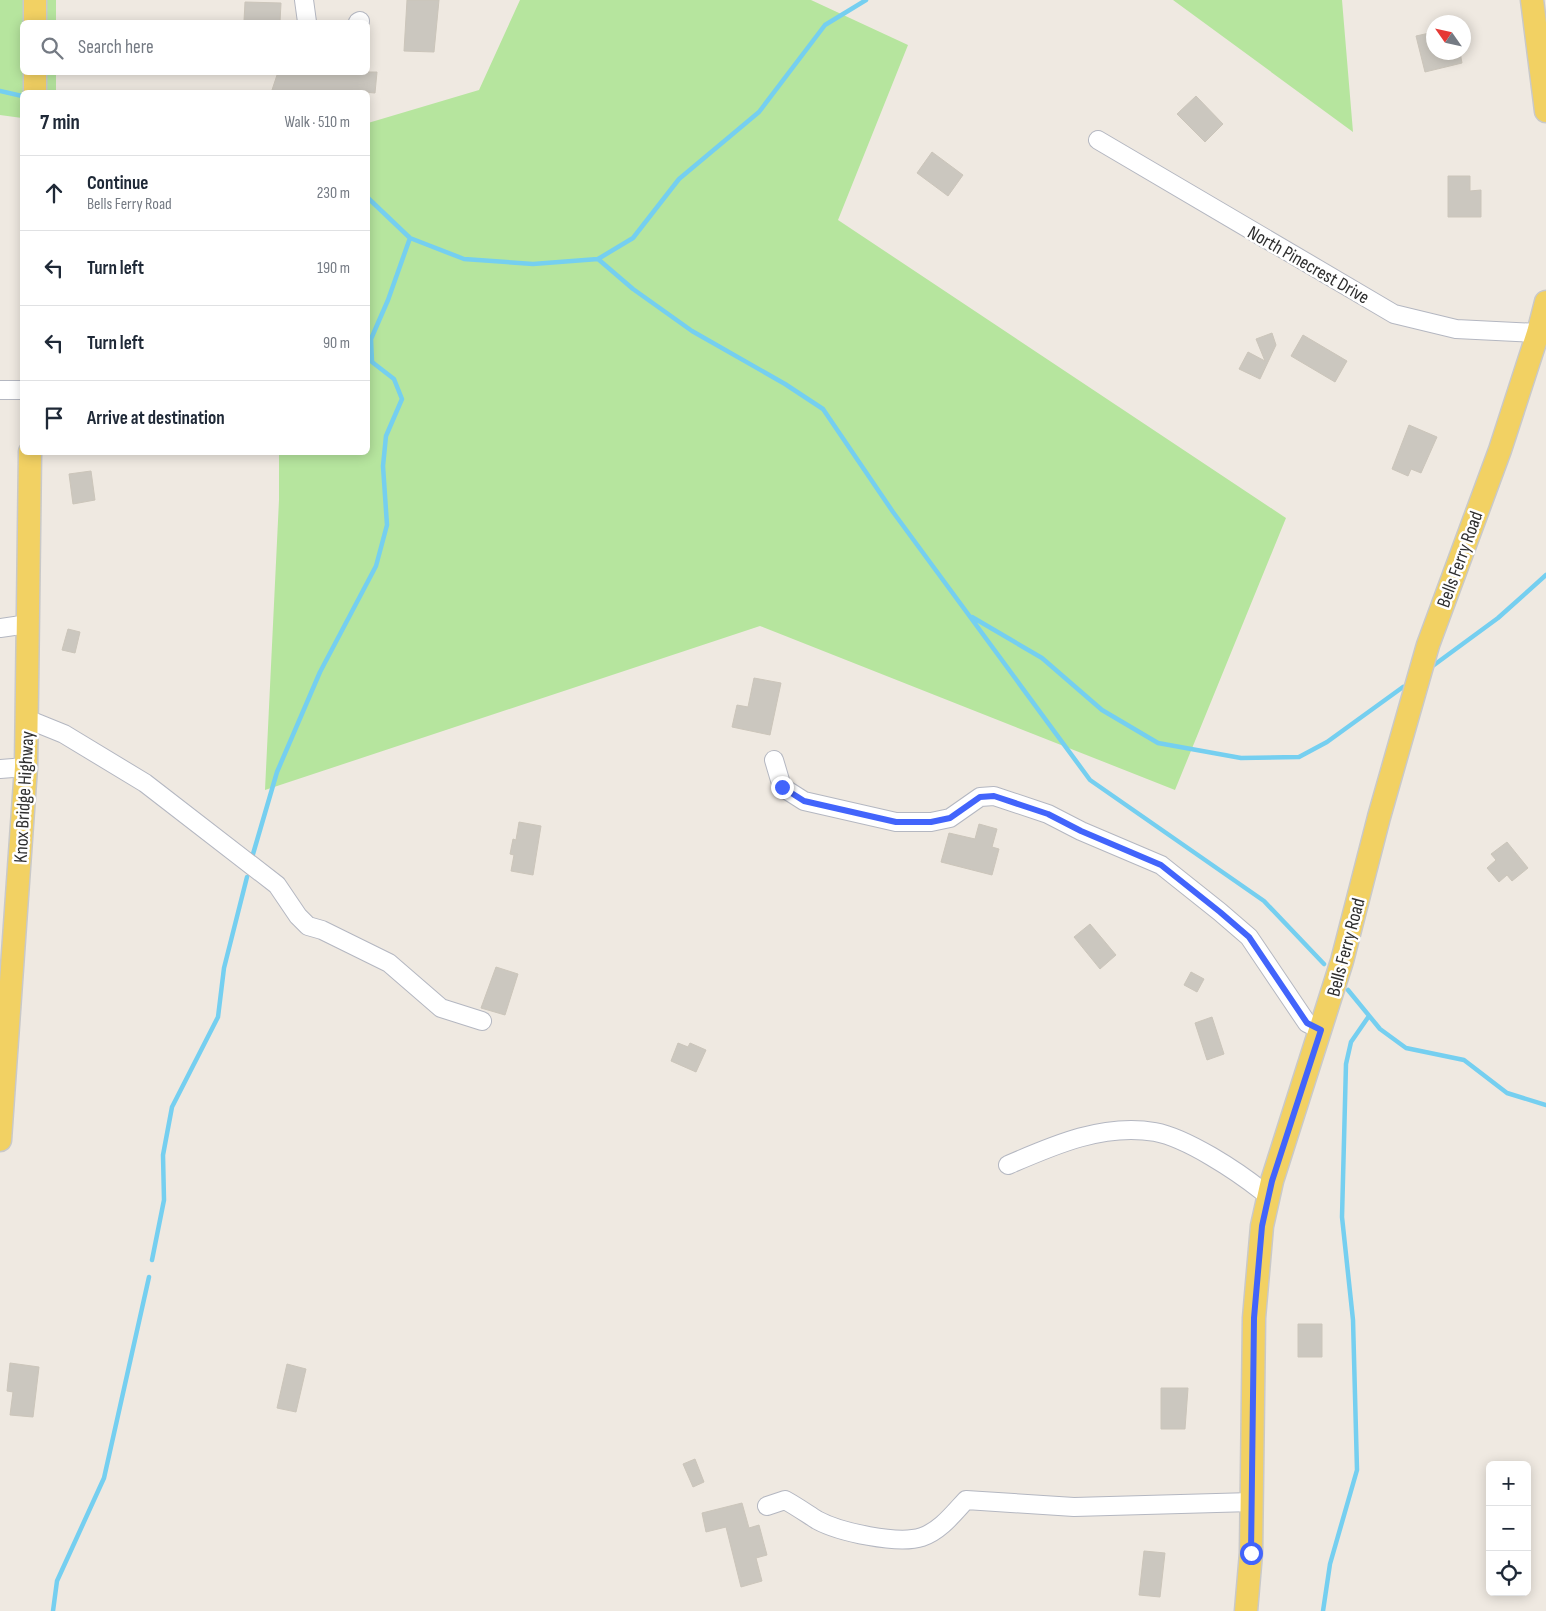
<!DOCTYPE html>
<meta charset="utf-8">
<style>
body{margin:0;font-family:"Sofia Sans Condensed",sans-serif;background:#f6f6f7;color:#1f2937}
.controls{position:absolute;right:15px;bottom:15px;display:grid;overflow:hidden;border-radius:8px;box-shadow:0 2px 12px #0003}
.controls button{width:45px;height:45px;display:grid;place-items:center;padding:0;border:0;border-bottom:1px solid #e0e1e3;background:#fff;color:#1f2937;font:25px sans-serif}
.compass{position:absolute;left:1426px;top:15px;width:45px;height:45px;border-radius:50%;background:#fff;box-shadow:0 2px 12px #0003;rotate:304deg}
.stop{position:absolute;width:15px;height:15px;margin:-11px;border:4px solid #4264fb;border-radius:50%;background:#fff}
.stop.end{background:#4264fb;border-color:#fff;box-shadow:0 1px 5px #0008}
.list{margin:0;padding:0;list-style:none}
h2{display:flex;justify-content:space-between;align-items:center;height:65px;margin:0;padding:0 20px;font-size:21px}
h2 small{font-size:16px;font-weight:400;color:#747a83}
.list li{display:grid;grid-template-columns:32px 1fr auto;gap:15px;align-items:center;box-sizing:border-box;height:75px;padding:0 20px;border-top:1px solid #e0e1e3}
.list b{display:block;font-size:19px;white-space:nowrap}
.list p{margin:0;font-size:16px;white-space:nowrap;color:#747a83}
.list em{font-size:16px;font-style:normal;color:#747a83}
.icon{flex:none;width:28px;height:28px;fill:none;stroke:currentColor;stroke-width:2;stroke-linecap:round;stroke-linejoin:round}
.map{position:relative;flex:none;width:1546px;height:1611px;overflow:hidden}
.search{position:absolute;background:#fff;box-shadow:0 2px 12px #0003;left:20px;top:20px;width:350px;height:55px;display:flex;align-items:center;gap:12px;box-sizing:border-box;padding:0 18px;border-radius:8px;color:#747a83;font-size:19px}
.panel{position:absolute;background:#fff;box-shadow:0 2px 12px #0003;left:20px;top:90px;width:350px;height:365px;border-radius:8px}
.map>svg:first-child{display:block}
.green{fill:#b6e59e}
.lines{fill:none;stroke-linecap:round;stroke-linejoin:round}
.stream{stroke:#75cff0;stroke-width:4.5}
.building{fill:#cbc7bf;stroke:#cbc5ba}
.minor-casing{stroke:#b4b7c1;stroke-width:20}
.major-casing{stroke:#c9c9c9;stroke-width:25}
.minor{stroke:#fff;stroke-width:18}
.major{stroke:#f2d163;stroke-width:22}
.route{stroke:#4264fb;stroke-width:6}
.labels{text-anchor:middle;stroke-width:5;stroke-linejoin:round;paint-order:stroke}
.street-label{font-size:19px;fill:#2e2e2e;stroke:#fff}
</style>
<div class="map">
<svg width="1546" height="1611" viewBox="0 0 1546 1611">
<rect width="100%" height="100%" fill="#efe9e1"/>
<path class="green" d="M0,0h56v22h-34v50l34,1v19h-34v26l-22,-3z
M520,0h291l97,45 -70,175 448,298 -111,272 -415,-164 -495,164 14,-290v-47l89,-1v-329l111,-33z
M1173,0h169l11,132z"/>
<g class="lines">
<path class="stream" d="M0,91l22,5
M368,198l42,40 54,21 69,5 65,-5 35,-21 46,-59 80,-67 66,-87 41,-25
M598,259l35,30 59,42 93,53 38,25 70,103 197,268 174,121 60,63
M972,617l70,41 60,52 56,33 83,15 58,-1 28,-15 76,-55
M1434,665l64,-47 48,-43
M253,854l24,-82 43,-100 56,-106 11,-41 -4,-59 3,-30 16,-37 -8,-20 -22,-17 -1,-23 17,-39 22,-62
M1348,990l32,39 26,19 58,12 43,33 39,12
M152,1260l12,-60 -1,-45 9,-48 46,-90 6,-49 23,-91
M53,1611l4,-30 47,-103 45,-201
M1323,1611l7,-47 27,-94 -4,-150 -11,-103 4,-153 5,-22 18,-26"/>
</g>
<path class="building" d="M407,0h32l-5,52 -30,-1z
M245,2l36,1 -1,19 -36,-1z
M1434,32v20h26l2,11 -37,9 -9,-36z
M278,72h99l-2,21 -24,-2 -71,1 -8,-2z
M1196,96l27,28 -18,18 -28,-28z
M932,152l31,23 -15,21 -31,-23z
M1448,176h22v15l11,-1v27h-33z
M1272,333l4,12 -16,34 -21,-10 9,-17 17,9 -9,-22z
M1303,335l44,26 -12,21 -44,-26z
M1409,425l28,12 -16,36 -10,-4 -3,7 -16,-7z
M91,471l4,29 -22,4 -4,-30z
M68,629l12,3 -5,21 -13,-3z
M754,678l27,5 -11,52 -38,-8 5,-22 11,2z
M519,822l22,4 -8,49 -22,-4 3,-16 -4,-1 3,-15 3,1z
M979,824l18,5 -5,18 7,2 -7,26 -51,-13 8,-29 26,6z
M1507,842l21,26 -16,13 -5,-6 -8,7 -12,-14 9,-8 -5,-6z
M1090,924l26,31 -16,14 -26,-32z
M496,967l22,7 -13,41 -24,-7z
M1191,972l13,7 -7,13 -13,-7z
M1212,1017l12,37 -17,6 -12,-37z
M678,1043l10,4 2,-4 16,7 -10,22 -25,-11z
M1298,1324h24v33h-24z
M10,1363l29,4 -6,50 -23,-2 3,-23 -6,-1z
M287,1364l19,5 -10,43 -19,-4z
M1161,1388h27l-3,41h-24z
M695,1459l9,23 -11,5 -10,-23z
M742,1503l7,25 10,-3 8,30 -11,3 6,23 -21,6 -15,-60 -20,5 -4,-19z
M1144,1551l21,2 -5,44 -21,-2z"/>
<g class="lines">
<g class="minor-casing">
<path id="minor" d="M304,0l3,22
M358,22l2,-1
M1098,140l296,174 62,15 82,4
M0,390h22
M0,628l28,-4
M27,719l37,15 81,49 132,102 21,31 10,10 14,4 67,33 52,45 41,13
M774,760l8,27 22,14 92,21h35l19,-4 30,-21 14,-1 54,18 33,17 80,34 59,47 29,25 58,86 14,7
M0,769l26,-2
M1008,1165c46,-20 96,-42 147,-33 32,6 82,39 107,59l7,2
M767,1506l18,-6c11,6 21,13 32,20 22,12 81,25 105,17 18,-6 31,-23 44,-37l108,7 178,-5"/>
</g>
<g class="major-casing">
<path id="major" d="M35,0v22
M1532,0l14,111
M35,92v-20
M0,1140l26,-373 4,-315
M1246,1611l5,-58 3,-235 8,-92 10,-45 70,-220 37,-144 49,-172 72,-195 38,-117 8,-31"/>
</g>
<use href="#minor" class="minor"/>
<use href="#major" class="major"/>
</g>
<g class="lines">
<path class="route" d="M782,787l22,14 92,21h35l19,-4 30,-21 14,-1 54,18 33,17 80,34 59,47 29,25 58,86 14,7 -49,151 -10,45 -8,92 -3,235"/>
</g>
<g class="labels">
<g class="street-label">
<text transform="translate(1309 264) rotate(30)" y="7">North Pinecrest Drive</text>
<text transform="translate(1459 559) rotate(-70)" y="7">Bells Ferry Road</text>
<text transform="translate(23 797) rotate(-87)" y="7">Knox Bridge Highway</text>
<text transform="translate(1345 947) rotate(-75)" y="7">Bells Ferry Road</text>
</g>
</g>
</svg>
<div class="controls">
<button>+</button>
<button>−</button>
<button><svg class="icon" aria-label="locate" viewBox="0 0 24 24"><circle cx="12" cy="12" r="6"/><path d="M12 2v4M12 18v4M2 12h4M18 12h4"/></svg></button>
</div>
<svg class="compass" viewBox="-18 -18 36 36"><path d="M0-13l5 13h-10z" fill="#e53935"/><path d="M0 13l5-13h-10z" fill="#747a83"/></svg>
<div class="stop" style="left:1251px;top:1553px"></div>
<div class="stop end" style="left:782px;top:787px"></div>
<div class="search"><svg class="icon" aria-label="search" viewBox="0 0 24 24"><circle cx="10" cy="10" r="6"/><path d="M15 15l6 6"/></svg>Search here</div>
<section class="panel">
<h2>7 min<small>Walk · 510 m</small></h2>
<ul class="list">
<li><svg class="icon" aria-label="ahead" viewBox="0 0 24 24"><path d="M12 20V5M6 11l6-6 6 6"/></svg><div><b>Continue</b><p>Bells Ferry Road</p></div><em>230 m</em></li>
<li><svg class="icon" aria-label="left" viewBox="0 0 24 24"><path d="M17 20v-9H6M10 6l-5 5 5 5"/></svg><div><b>Turn left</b></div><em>190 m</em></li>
<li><svg class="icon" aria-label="left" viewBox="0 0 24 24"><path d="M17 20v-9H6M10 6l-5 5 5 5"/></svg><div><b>Turn left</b></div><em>90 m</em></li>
<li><svg class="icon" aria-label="arrive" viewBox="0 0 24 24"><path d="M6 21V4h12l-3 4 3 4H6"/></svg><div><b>Arrive at destination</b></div></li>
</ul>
</section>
</div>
